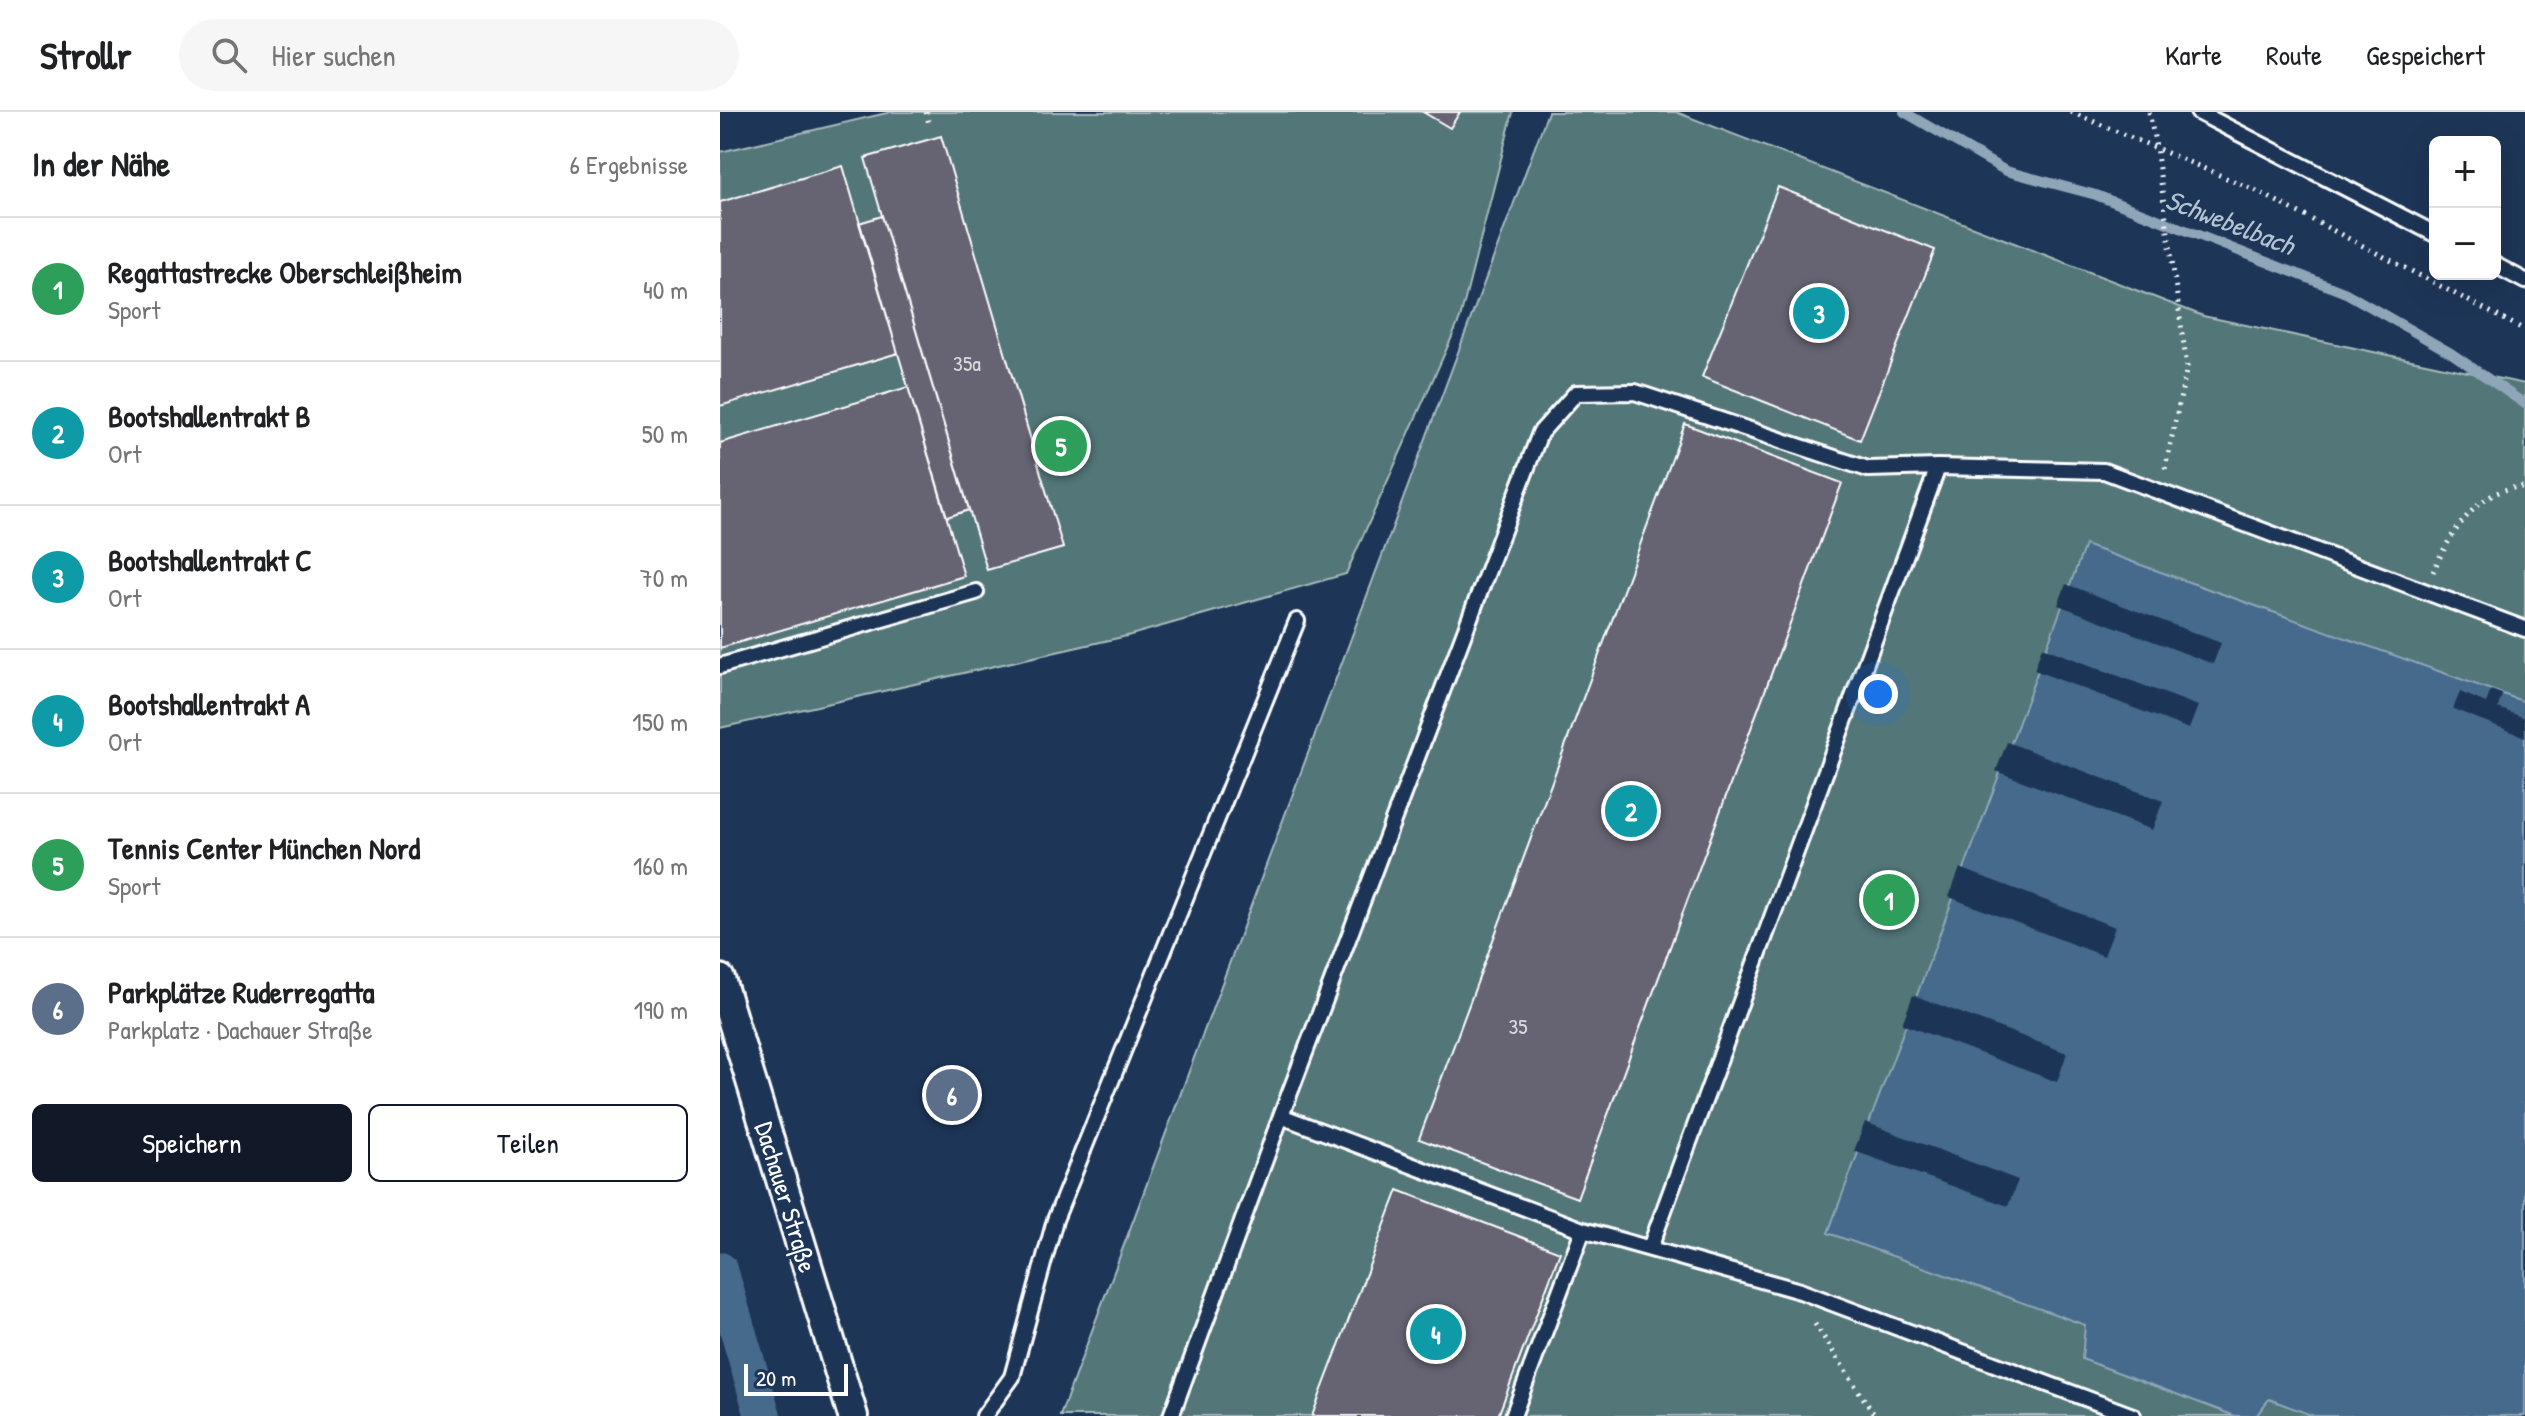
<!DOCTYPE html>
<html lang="de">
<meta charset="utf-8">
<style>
body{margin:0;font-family:"Patrick Hand",sans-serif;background:#f6f6f6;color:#202124}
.controls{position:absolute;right:24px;top:24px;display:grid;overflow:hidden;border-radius:12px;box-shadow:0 8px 32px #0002}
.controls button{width:72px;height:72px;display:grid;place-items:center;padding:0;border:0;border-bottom:2px solid #e0e0e0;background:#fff;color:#202124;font:40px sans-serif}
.scale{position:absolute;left:24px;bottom:20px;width:104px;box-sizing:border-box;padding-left:8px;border:4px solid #fff;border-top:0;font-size:22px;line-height:28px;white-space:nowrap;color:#fff;-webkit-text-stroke:6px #1d3557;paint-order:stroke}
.you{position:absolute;left:1158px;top:582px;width:28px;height:28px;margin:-20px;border:6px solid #fff;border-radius:50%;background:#1a73e8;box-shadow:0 0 0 12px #1a73e833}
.badge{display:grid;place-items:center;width:52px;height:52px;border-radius:50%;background:#111827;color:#fff;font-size:26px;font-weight:700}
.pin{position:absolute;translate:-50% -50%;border:4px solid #fff;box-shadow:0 2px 8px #0006}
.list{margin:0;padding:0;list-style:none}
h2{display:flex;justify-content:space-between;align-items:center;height:104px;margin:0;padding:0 32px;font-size:34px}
h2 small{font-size:26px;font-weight:400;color:#757577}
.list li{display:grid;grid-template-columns:52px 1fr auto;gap:24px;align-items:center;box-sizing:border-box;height:144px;padding:0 32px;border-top:2px solid #e0e0e0}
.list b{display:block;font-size:30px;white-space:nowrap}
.list p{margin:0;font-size:26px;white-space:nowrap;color:#757577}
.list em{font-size:26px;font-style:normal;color:#757577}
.actions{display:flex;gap:16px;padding:24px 32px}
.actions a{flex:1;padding:18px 0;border:2px solid #111827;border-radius:12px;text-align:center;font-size:28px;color:#111827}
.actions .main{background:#111827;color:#fff}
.icon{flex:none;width:44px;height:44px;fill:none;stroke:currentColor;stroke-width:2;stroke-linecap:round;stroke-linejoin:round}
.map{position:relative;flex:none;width:1805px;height:1304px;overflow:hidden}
header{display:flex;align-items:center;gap:48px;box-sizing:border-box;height:112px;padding:0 40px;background:#fff;border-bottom:2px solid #e0e0e0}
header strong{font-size:38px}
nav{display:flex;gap:44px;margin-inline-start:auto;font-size:28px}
.search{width:560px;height:72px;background:#f6f6f6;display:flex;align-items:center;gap:20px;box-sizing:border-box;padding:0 28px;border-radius:44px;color:#757577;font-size:30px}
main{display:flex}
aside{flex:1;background:#fff}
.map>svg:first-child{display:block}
.green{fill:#527678;stroke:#a8babc;stroke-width:2}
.water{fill:#446a8b;stroke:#8fa6b9;stroke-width:2}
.pier{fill:#1d3557}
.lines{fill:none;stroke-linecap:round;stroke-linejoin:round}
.stream{stroke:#8fa6b9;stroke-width:10}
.canal{stroke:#446a8b;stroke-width:36}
.building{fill:#666372;stroke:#fff;stroke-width:2}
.lane-casing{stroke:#fff;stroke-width:20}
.street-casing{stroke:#fff;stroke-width:34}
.path{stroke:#fff;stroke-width:5;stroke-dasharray:2 6;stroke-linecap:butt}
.lane{stroke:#1d3557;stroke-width:14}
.street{stroke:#1d3557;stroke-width:28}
.labels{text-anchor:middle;stroke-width:7;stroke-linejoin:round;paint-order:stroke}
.number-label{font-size:22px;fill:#d9d8dc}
.street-label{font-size:26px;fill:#fff;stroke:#1d3557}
.water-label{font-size:28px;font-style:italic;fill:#b4c3d1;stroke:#1d3557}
</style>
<header>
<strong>Strollr</strong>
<div class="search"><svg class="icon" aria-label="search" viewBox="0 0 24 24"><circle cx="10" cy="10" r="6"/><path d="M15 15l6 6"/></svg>Hier suchen</div>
<nav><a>Karte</a><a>Route</a><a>Gespeichert</a></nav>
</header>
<main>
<aside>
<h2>In der Nähe<small>6 Ergebnisse</small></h2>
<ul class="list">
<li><span class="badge" style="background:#2e9e5b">1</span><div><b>Regattastrecke Oberschleißheim</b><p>Sport</p></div><em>40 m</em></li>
<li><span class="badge" style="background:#0f9aa8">2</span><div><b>Bootshallentrakt B</b><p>Ort</p></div><em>50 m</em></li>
<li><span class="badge" style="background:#0f9aa8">3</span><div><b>Bootshallentrakt C</b><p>Ort</p></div><em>70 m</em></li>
<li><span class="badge" style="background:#0f9aa8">4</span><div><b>Bootshallentrakt A</b><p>Ort</p></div><em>150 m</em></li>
<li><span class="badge" style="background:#2e9e5b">5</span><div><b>Tennis Center München Nord</b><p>Sport</p></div><em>160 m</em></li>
<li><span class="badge" style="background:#5c6f8a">6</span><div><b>Parkplätze Ruderregatta</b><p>Parkplatz · Dachauer Straße</p></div><em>190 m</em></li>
</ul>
<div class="actions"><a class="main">Speichern</a><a>Teilen</a></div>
</aside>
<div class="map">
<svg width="1805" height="1304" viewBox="0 0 1805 1304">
<rect width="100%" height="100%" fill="#1d3557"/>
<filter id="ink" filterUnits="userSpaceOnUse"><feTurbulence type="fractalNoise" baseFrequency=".0125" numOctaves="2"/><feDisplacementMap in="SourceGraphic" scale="16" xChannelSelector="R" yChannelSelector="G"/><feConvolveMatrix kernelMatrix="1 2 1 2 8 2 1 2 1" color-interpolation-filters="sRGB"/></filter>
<g filter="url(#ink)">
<path class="green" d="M171,0h622l-53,207 -114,255 -219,62 -407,92v-576z
M828,0h128l527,204 322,68v1032h-1465z"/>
<path class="water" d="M1365,433l440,157v714h-211l-45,-17 -13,17h-21l-153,-57 3,-34 -257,-92z"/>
<path class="pier" d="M1346,472l155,59 -8,21 -155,-59z
M1322,535l156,59 -9,23 -155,-59z
M1771,578l11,4 -4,14 27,10v19l-72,-28 7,-17 26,11z
M1287,630l156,59 -11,29 -156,-59z
M1240,756l155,59 -11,29 -155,-59z
M1193,883l154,58 -10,29 -155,-58z
M1145,1010l153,58 -10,26 -154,-55z"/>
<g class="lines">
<path class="stream" d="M1184,0l102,59 90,24 250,98 105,60 74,51"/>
<path class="canal" d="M0,1158l43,146"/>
</g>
<path class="building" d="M703,0h37l-10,16z
M221,24l122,412 -76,22 -122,-412z
M123,54l55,187 -178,53v-204z
M1058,75l157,63 -75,190 -158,-63z
M162,104l87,294 -22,7 -88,-294z
M188,275l56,189 -244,72v-205z
M965,312l157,59 -265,715 -158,-59z
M678,1078l162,62 -62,164h-186z"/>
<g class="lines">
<g class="lane-casing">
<path id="lane" d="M1478,0l237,122
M1775,153l30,16
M0,554l256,-74
M561,1004l302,114 217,61 333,125
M930,1136l288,-781
M264,1304l28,-39 43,-157 242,-599
M451,1304l110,-300 259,-683 36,-40 59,-1 233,77 70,-2 166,4 421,158
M793,1304l70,-186"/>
</g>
<g class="street-casing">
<path id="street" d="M0,867l133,437"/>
</g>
<path class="path" d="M206,0l3,12
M1351,0l186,79 268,139
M1429,0l7,35 31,220 -22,102
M1713,460c16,-37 46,-86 92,-85
M1095,1212l60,92"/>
<use href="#lane" class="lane"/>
<use href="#street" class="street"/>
</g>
</g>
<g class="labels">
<g class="number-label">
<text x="247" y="259">35a</text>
<text x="798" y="922">35</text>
</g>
<g class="street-label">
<text transform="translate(66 1085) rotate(73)" y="9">Dachauer Straße</text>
</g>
<g class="water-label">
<text transform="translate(1510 110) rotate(21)" y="10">Schwebelbach</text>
</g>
</g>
</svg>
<div class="controls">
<button>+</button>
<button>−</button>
</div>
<div class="scale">20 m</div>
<div class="you"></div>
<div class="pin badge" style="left:1169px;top:788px;background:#2e9e5b">1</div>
<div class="pin badge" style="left:911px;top:699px;background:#0f9aa8">2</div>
<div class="pin badge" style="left:1099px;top:201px;background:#0f9aa8">3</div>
<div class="pin badge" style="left:716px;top:1222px;background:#0f9aa8">4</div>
<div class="pin badge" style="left:341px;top:334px;background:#2e9e5b">5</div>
<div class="pin badge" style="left:232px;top:983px;background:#5c6f8a">6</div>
</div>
</main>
